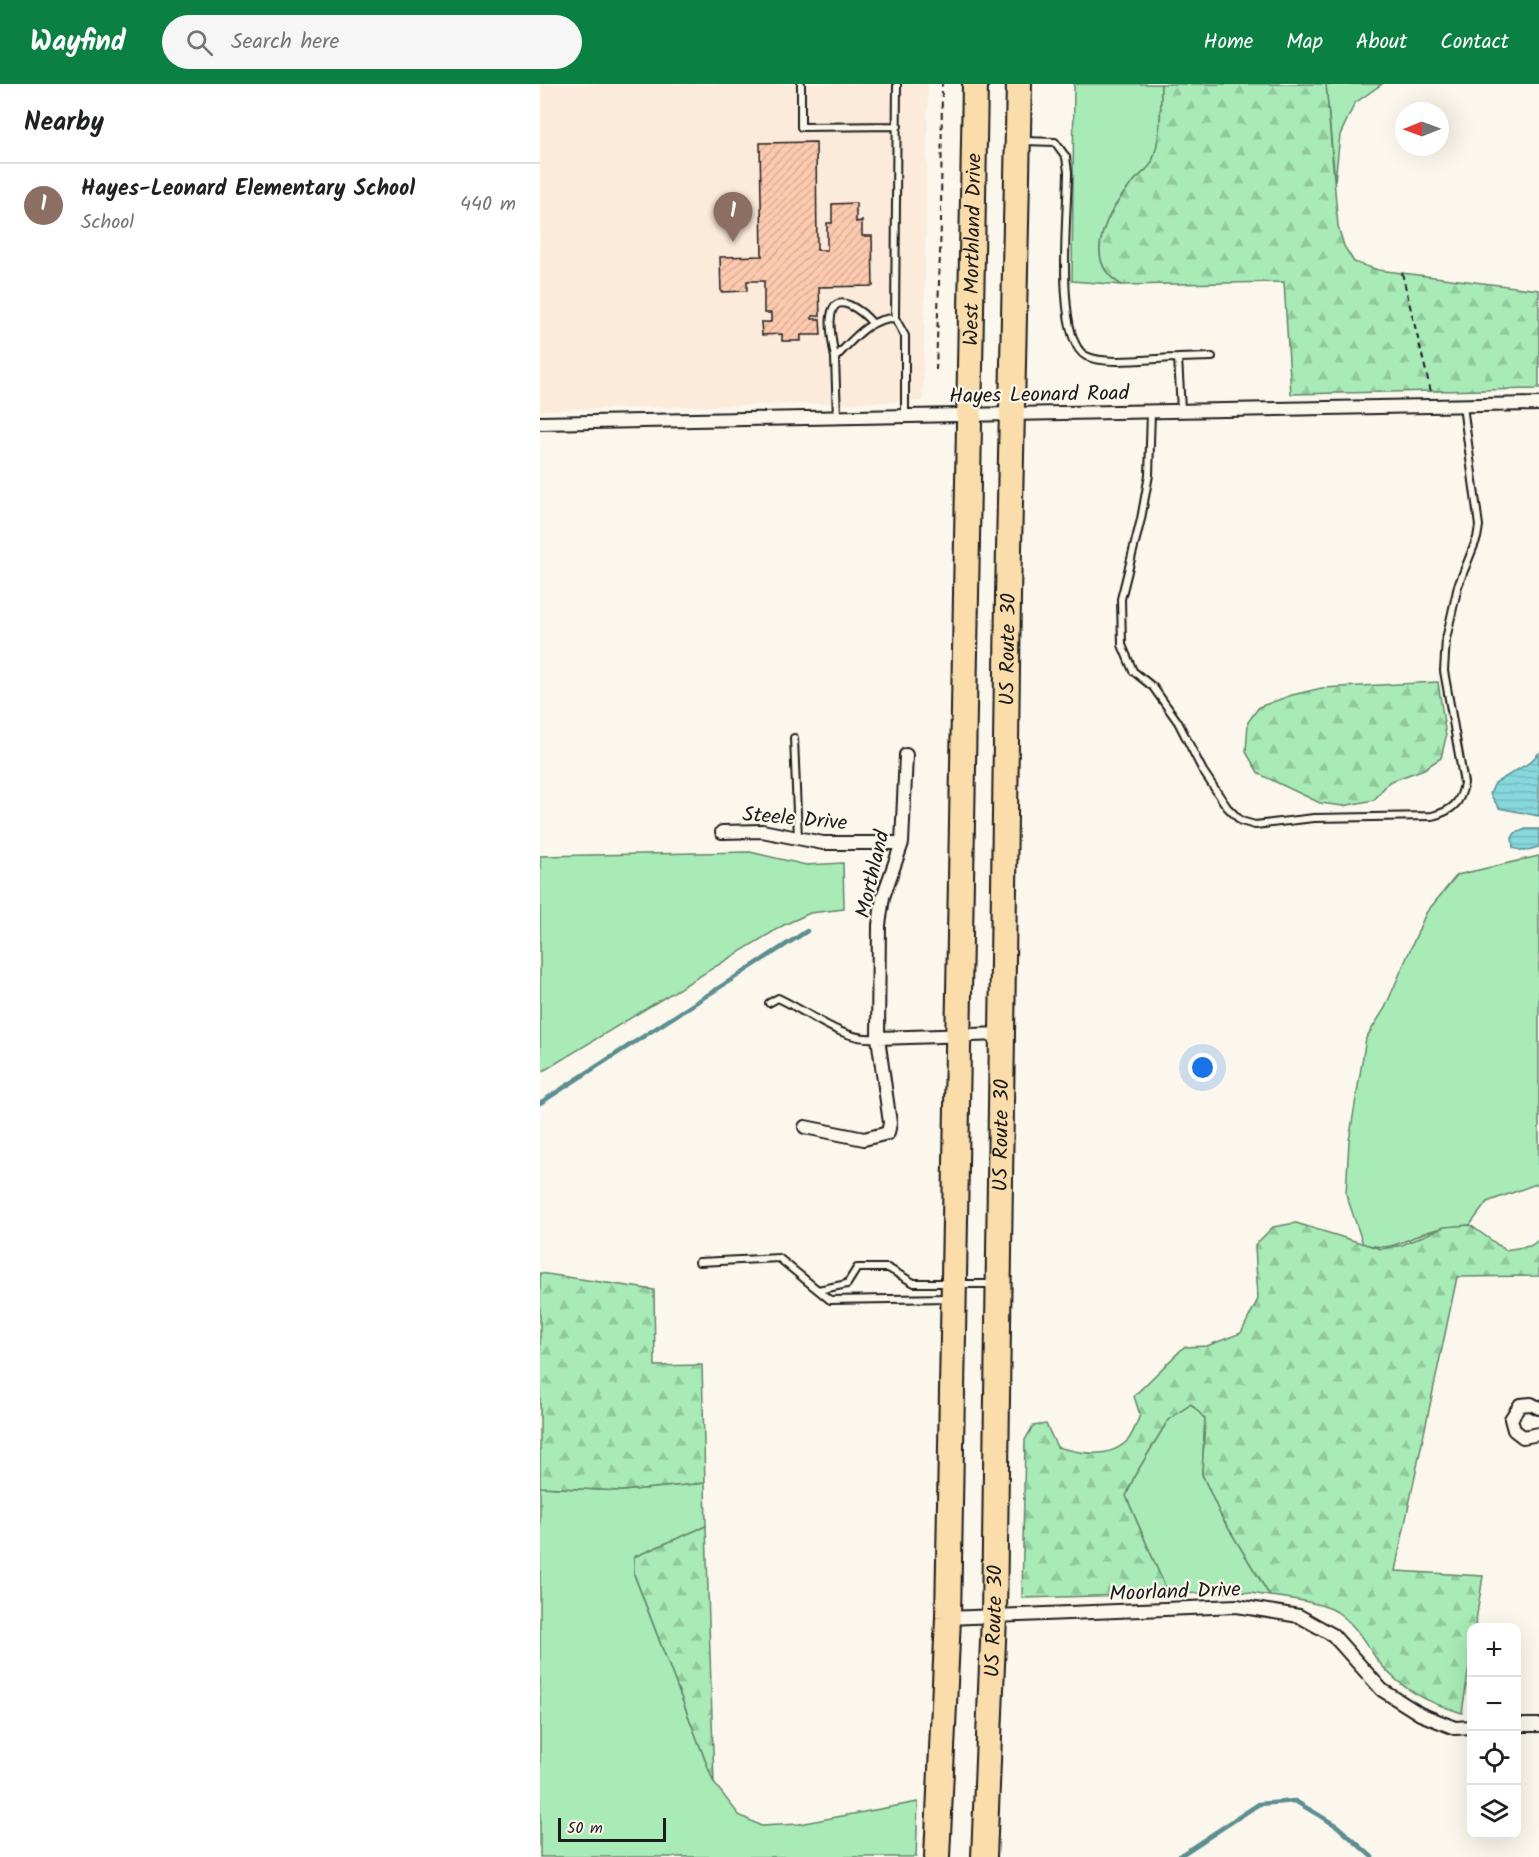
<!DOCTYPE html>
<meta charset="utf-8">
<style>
body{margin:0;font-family:Kalam,sans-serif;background:#f6f6f6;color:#202124}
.controls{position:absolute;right:18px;bottom:18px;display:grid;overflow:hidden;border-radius:12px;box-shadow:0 6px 24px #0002}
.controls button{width:54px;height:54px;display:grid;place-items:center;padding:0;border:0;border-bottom:2px solid #e0e0e0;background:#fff;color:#202124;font:30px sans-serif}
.compass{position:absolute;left:855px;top:18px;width:54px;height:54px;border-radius:50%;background:#fff;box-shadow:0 6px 24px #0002;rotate:269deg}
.scale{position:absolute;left:18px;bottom:15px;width:108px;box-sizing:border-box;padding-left:6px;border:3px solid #1c1c1c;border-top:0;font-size:16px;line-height:21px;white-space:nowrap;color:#1c1c1c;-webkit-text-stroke:4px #fbf7ec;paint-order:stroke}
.you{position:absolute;left:663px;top:984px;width:21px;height:21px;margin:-15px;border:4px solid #fff;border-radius:50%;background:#1a73e8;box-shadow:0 0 0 9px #1a73e833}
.badge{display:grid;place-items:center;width:39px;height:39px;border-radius:50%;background:#0b8043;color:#fff;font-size:20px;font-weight:700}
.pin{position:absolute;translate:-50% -50px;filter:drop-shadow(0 2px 3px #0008)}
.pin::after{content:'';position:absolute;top:32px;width:21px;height:18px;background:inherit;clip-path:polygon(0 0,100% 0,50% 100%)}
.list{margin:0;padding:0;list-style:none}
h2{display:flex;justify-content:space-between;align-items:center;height:78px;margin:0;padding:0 24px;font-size:26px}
h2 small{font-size:20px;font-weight:400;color:#757577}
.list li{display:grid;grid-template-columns:39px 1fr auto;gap:18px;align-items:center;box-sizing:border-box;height:84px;padding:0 24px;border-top:2px solid #e0e0e0}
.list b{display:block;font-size:22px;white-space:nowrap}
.list p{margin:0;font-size:20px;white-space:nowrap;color:#757577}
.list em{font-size:20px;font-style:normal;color:#757577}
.icon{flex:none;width:33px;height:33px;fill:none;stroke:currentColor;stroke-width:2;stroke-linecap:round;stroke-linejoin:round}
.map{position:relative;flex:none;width:999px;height:1773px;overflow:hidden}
header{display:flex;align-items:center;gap:36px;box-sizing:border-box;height:84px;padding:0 30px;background:#0b8043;color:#fff}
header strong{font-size:28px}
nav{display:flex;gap:33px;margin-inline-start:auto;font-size:21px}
.search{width:420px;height:54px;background:#f6f6f6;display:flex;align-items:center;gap:15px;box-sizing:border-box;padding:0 21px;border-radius:33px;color:#757577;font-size:22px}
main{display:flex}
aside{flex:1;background:#fff}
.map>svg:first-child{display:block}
.built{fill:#fceada}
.green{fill:#a8ebb6;stroke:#628469;stroke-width:1.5}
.forest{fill:url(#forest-firs);stroke:#628469;stroke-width:1.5}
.water{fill:url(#water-rules);stroke:#5c8d90;stroke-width:1.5}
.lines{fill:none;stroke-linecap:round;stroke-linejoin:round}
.stream{stroke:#5c8d90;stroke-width:4.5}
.building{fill:url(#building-hatch);stroke:#1c1c1c;stroke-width:1.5}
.lane-casing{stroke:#1c1c1c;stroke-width:10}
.street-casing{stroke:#1c1c1c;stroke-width:16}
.highway-casing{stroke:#1c1c1c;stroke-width:28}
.path{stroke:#1c1c1c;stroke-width:2;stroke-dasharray:6 4.5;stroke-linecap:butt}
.lane{stroke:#fbf7ec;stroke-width:6}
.street{stroke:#fbf7ec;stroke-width:12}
.highway{stroke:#fbddab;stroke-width:24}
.labels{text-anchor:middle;stroke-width:4.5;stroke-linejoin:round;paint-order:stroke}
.street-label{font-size:21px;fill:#1c1c1c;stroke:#fbf7ec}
</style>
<header>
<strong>Wayfind</strong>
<div class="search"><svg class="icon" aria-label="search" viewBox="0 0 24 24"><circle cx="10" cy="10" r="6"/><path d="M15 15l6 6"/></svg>Search here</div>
<nav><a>Home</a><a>Map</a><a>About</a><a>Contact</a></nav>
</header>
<main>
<aside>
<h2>Nearby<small></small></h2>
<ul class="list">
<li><span class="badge" style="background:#8d6e63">1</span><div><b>Hayes-Leonard Elementary School</b><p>School</p></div><em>440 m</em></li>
</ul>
</aside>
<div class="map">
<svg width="999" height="1773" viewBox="0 0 999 1773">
<defs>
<pattern id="forest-firs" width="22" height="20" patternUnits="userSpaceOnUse" patternTransform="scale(1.5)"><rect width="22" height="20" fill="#a8ebb6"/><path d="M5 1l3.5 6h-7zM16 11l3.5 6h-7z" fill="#90c99c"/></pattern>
<pattern id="water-rules" width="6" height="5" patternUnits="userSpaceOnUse" patternTransform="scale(1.5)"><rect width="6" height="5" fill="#86d8dd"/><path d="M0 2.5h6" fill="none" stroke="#73b9bd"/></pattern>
<pattern id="building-hatch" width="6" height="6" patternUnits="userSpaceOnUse" patternTransform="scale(1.5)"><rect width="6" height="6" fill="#fecaaf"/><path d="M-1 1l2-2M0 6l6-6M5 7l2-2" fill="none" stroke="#d9ad96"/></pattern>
</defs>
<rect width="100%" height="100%" fill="#fbf7ec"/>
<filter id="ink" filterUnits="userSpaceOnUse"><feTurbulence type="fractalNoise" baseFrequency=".0167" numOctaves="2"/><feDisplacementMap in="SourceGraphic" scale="12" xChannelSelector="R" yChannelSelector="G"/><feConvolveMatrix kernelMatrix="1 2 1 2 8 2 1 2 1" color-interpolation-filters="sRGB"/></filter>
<g filter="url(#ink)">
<path class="built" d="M0,0h388l-5,317 -383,9z"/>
<path class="green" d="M534,0h87c0,25 0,55 -9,78 -3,7 -11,12 -16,17 -25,27 -59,80 -14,106l-50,-4z
M786,0h56l-27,19 -15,32 -5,46z
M210,768l56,13 37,-2 1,46 -34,4 -26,12 -244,148v-217z
M999,772v327l-52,19 -17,23c-15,1 -28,2 -43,7 -26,9 -34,20 -64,12l-17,-50 3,-53 17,-103 19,-30 41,-95 31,-38z
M651,1320l14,14 -3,56 19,42 49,80 -26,-4 -76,2 -42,-98 9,-21 33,-55z
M165,1399l1,43 -72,31v17l80,209 25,32 22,11 38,-2 119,-22 -2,55h-376v-370l82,4z"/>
<path class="forest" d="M621,0h165l12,142 6,20 10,16 24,8 161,20v99l-248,5 -7,-112 -162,3c-45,-25 -11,-79 14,-106 5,-5 13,-10 16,-17 9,-23 9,-53 9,-78z
M898,598l8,55 -5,21 -17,11 -35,13 -15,18 -31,6 -23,-3 -61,-29 -13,-22 2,-30 11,-15 33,-12 30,-7z
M756,1139l85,26 21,-4 42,-18 26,-2 35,25 25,-4 9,-6v36l-82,1 -62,294 88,5 -8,51 -3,1 -1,25 -9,60c-33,-10 -61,-23 -84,-52 -13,-18 -22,-36 -41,-49 -14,-9 -50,-14 -67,-16l-49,-80 -19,-42 3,-55 -14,-15 -23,16 -33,55 -9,21 42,98 -146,4 3,-158 8,-14 13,-2 11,23c23,6 52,13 71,-7 5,-6 9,-18 12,-25l-6,-19 50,-49 23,-1 34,-13 17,-34 -3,-54 18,-18z
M0,1189l114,17 1,76 47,-1 3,118 -83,8 -82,-4z
M166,1442l8,257 -80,-209v-17z"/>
<path class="water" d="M999,669v63l-40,-8 -9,-14 5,-11 34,-20z
M986,745h13v18l-15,4 -11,-3 -1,-10 3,-5z"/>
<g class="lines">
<path class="stream" d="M0,1019l267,-172
M638,1773l81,-53 36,-3 42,25 35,31"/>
</g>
<path class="building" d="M276,58l1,108h10v-27h5v-19l24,-1v19l6,-1v15h10l1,50 -54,1 1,29h-8v3h8l1,16h-20v6h-19v-7l-20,1 -1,-13h10v-9h-7v-32h-17v10l-26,1 -1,-35 42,-1 -2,-113z"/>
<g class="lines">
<g class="lane-casing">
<path id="lane" d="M261,0v43l97,-1
M484,57l31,1 11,15 2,15c0,34 -14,168 18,184 20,10 68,2 92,2l3,52
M355,234l2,-234
M295,274c-2,-13 -6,-29 -4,-42 4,-28 33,-3 42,8
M638,274l34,-1
M611,328l-2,63 -8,44 -20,80 1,46 11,26 20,16 25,35 25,49 24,36 14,14 14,4 59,-7 118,-2c20,-5 29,-13 32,-33l-20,-112 2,-32 12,-53 19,-48 2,-12 -16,-120
M297,333l-2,-59c17,-17 33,-40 60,-40l10,18v80
M254,654l4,100
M229,919l9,-5c31,14 64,44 100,40
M159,1178l80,-4 51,42 118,-2
M420,1200h32
M278,1206l29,-6 10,-16h31l26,15h36"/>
</g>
<g class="street-casing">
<path id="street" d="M0,339l999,-19
M182,748l40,-1 61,12h79
M338,954l124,-4
M265,1043l59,12 24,-6 2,-10 -12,-85 1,-113 4,-28 19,-54 4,-88
M999,1324l-8,-4 -11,1 -9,14 3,11 9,7 16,-3
M408,1534l289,-12 62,10 34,19 49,55 38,24 35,14 17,-1
M976,1641h23"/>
</g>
<g class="highway-casing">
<g id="highway">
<path id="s1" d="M397,1773l11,-239 27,-1534"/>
<path id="s2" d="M444,1773l10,-240 14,-1021 11,-512"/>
</g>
</g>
<path class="path" d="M862,189l29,119
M396,286l5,-146 1,-140"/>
<use href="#lane" class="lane"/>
<use href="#street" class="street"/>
<use href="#highway" class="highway"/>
</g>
</g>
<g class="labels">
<g class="street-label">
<text dy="7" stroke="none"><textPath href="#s1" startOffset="1608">West Morthland Drive</textPath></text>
<text transform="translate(499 310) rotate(-1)" y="7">Hayes Leonard Road</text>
<text dy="7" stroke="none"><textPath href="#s2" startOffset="1208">US Route 30</textPath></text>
<text transform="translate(255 734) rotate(5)" y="7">Steele Drive</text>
<text transform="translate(332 790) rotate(-77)" y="7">Morthland</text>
<text dy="7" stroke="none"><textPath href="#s2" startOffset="722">US Route 30</textPath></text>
<text transform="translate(635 1507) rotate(-2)" y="7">Moorland Drive</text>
<text dy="7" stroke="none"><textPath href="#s2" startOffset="236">US Route 30</textPath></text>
</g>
</g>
</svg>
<div class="controls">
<button>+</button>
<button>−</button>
<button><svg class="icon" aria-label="locate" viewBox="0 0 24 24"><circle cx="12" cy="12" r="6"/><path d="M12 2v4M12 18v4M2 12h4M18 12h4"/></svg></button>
<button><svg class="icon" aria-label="layers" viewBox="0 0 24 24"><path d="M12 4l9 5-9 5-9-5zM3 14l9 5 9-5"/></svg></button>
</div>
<svg class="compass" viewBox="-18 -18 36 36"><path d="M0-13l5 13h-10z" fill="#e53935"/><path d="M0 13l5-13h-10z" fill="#757577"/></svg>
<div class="scale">50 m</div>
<div class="you"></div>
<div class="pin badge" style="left:193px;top:158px;background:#8d6e63">1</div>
</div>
</main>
